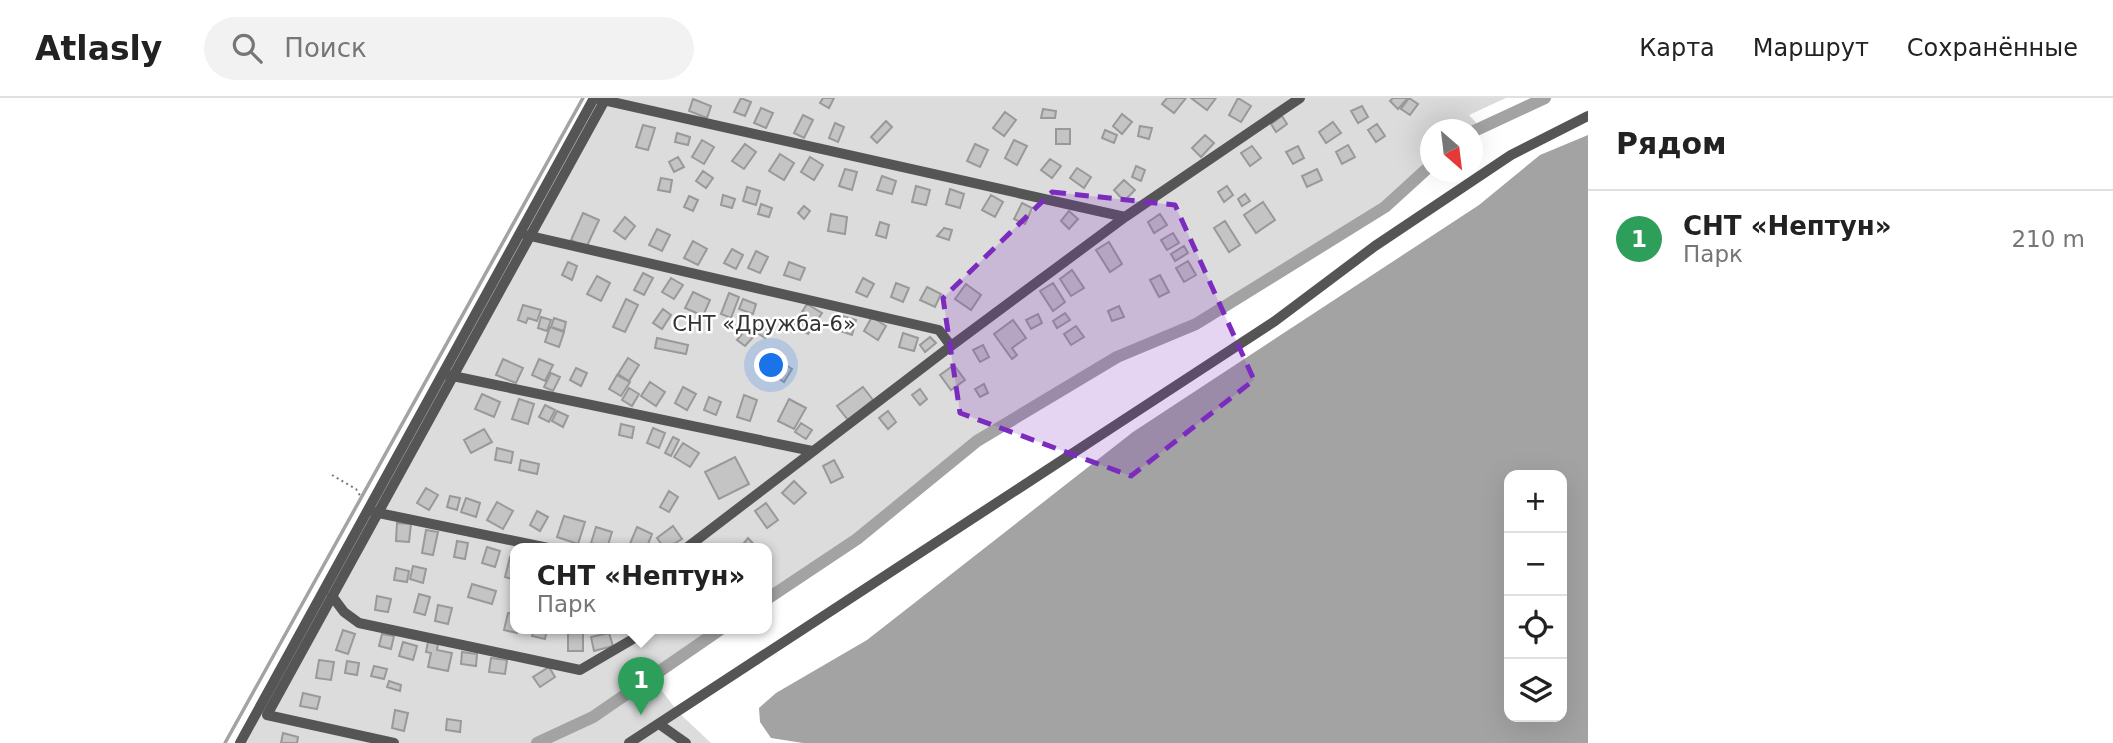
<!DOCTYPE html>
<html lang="ru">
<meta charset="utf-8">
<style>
body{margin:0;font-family:"DejaVu Sans",sans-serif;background:#f2f2f2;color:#222}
.controls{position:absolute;right:21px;bottom:21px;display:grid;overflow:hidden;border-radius:14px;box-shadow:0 7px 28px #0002}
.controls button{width:63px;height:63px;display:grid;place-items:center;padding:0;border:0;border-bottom:2px solid #e0e0e0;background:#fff;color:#222;font:35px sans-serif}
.compass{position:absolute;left:1420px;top:21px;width:63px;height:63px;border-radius:50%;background:#fff;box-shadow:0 7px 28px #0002;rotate:152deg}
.you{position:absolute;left:772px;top:268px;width:24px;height:24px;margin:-18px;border:5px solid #fff;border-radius:50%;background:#1a73e8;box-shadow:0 0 0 10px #1a73e833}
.badge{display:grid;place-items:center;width:46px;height:46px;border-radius:50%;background:#ea580c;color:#fff;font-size:23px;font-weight:700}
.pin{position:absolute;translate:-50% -58px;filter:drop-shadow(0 2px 4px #0008)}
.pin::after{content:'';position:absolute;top:37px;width:24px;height:21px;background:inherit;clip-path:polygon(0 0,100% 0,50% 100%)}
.popup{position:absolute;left:510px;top:445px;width:262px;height:91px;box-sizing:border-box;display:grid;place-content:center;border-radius:14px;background:#fff;filter:drop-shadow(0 2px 5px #0005);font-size:23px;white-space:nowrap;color:#767676}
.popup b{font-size:26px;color:#222}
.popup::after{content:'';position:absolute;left:50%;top:100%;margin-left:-14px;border:14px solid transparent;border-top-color:#fff}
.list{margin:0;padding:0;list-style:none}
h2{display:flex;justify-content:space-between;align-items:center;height:91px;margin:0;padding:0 28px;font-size:30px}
h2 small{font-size:23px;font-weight:400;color:#767676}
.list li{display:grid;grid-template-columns:46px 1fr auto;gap:21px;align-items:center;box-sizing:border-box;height:98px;padding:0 28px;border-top:2px solid #e0e0e0}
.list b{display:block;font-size:26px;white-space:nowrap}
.list p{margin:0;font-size:23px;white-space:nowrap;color:#767676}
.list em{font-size:23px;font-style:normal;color:#767676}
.icon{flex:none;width:38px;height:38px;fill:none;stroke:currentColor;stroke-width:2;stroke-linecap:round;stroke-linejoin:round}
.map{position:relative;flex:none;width:1588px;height:645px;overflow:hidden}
header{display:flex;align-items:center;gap:42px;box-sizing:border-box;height:98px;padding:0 35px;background:#fff;border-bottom:2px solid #e0e0e0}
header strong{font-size:33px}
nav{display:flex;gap:38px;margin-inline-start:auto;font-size:24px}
.search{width:490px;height:63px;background:#f2f2f2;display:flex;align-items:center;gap:18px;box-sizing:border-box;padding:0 24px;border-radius:38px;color:#767676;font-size:26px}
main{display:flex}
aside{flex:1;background:#fff}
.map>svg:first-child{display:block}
.green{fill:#dcdcdc}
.water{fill:#a3a3a3;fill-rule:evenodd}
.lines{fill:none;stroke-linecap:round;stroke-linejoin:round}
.stream{stroke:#a3a3a3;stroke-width:3.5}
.canal{stroke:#a3a3a3;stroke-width:12}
.building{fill:#c4c4c4;stroke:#999;stroke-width:2}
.path{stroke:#777;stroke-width:2;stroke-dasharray:2 3.5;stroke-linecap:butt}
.minor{stroke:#555;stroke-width:10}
.marked{fill:#7b2cbf;fill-opacity:0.2;stroke:#7b2cbf;stroke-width:5;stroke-dasharray:14 9;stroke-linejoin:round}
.labels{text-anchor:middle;stroke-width:5;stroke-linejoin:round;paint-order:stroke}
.park-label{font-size:21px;fill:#333;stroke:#fff}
</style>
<header>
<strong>Atlasly</strong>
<div class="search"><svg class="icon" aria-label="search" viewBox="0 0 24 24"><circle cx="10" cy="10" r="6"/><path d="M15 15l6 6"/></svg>Поиск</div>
<nav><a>Карта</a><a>Маршрут</a><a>Сохранённые</a></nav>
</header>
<main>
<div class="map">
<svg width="1588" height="645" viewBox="0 0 1588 645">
<rect width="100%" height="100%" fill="#fff"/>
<path class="green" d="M594,0h912l-37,17 12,13 -8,4 -1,-2h-42v36l-45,41 -189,117 -79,33 -140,84 -120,98 -90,60v-50h-252v80h206l-128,88 -56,26h-297z
M656,585l22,29 33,31h-166z"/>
<path class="water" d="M1588,37v608h-785l-32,-5 -11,-16 -1,-14 17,-15 91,-53 266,-208 346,-227 61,-50zM1509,377h53v242h-53z"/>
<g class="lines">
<path class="stream" d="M225,645l358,-645"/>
<path class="canal" d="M1472,34l73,-34
M767,501l90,-60 120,-98 140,-84 79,-33 189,-117 45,-41
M537,645l56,-26 128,-88"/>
</g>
<path class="building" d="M741,0l10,4 -6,14 -11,-4z
M823,0h11l-5,10 -9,-5z
M1167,0h19l-12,15 -12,-9z
M1191,0h25l-9,12z
M1238,0l13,8 -10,16 -12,-7z
M1393,0h15l-10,11 -8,-8z
M1409,0l9,6 -8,11 -9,-6z
M693,1l18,7 -4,12 -18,-7z
M1362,8l6,11 -10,6 -7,-12z
M761,10l12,5 -7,15 -12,-5z
M1043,11l13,2 -1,7h-14z
M1005,14l11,8 -12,16 -11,-8z
M1122,16l10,8 -10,12 -9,-8z
M803,17l10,5 -9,18 -10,-5z
M1282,18l5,8 -11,8 -5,-8z
M886,23l6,6 -15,16 -6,-6z
M1333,24l8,11 -15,10 -7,-11z
M835,25l9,4 -6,15 -9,-4z
M1377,26l8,12 -9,6 -8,-12z
M643,27l12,3 -7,22 -12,-3z
M1140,28l12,2 -3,11 -11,-3z
M1056,31h14v15h-14z
M1105,32l12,5 -3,8 -12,-5z
M677,35l13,4 -2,8 -13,-3z
M1205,37l9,8 -13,14 -9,-9z
M702,42l12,7 -10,17 -12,-7z
M1014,42l13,6 -10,19 -12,-7z
M745,46l11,8 -12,17 -12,-8z
M975,46l13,6 -8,17 -13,-6z
M1348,47l7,12 -13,7 -6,-12z
M1252,48l9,12 -11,8 -9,-13z
M1298,48l6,12 -11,6 -7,-12z
M780,56l14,9 -10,17 -15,-9z
M678,59l6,10 -10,5 -5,-10z
M810,59l13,8 -9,15 -13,-8z
M1050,61l11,7 -9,12 -11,-8z
M1136,68l9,4 -4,11 -9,-4z
M1077,70l14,9 -7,11 -14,-10z
M845,71l12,3 -5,18 -13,-4z
M1317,71l5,11 -15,7 -5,-11z
M703,73l10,7 -7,10 -10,-7z
M882,78l14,5 -4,13 -15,-4z
M661,80l11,2 -2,12 -12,-2z
M1124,82l11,10 -11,11 -10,-11z
M916,88l14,4 -4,15 -14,-3z
M1227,88l6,9 -9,7 -6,-10z
M747,89l13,4 -4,14 -13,-4z
M950,91l14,5 -4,14 -14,-4z
M1245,96l5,7 -8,5 -4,-7z
M723,97l12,4 -3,9 -11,-3z
M991,97l12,7 -8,15 -13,-7z
M689,98l9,4 -5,11 -9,-4z
M1263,104l12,18 -19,13 -12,-18z
M1022,105l10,5 -7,16 -11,-5z
M761,106l11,4 -3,9 -11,-3z
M804,108l6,5 -6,8 -6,-6z
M1069,113l9,8 -9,10 -8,-8z
M583,115l16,7 -13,28 -15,-8z
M831,116l16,3 -2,17 -17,-3z
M1160,116l7,11 -13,8 -6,-11z
M625,119l10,9 -10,13 -11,-8z
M1225,123l15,24 -11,7 -15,-24z
M880,124l9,3 -3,13 -10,-3z
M944,130l8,2 -3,10 -12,-4z
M657,131l13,6 -8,16 -13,-6z
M1173,135l6,10 -12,7 -6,-10z
M693,143l14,8 -9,16 -14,-7z
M1109,144l13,22 -12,8 -14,-22z
M1184,148l4,7 -13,8 -4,-7z
M732,151l11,6 -7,14 -12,-6z
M756,153l12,6 -8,16 -12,-5z
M1188,163l8,14 -12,7 -8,-14z
M568,164l9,4 -5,14 -10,-5z
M789,164l16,6 -5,12 -16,-5z
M1072,172l12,18 -13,8 -11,-17z
M643,175l10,5 -9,17 -10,-5z
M1160,177l9,17 -10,5 -9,-17z
M597,178l13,7 -9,18 -14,-7z
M671,180l12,7 -9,14 -12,-7z
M863,180l11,6 -7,13 -11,-5z
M896,185l13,5 -6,14 -12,-5z
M1053,185l12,19 -12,9 -13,-20z
M966,186l15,11 -10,15 -16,-11z
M927,189l14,7 -6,13 -15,-7z
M693,194l17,8 -7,16 -18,-8z
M729,195l10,4 -8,21 -10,-4z
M626,201l12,6 -13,27 -12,-5z
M743,201l13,5 -3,10 -14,-5z
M807,206l15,9 -14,21 -14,-9z
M523,207l18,5 -4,11 -9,-3 -2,5 -8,-3z
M1119,208l5,11 -12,4 -4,-10z
M663,211l8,6 -9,14 -9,-6z
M1065,215l5,7 -13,8 -4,-7z
M1038,216l4,9 -11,6 -5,-9z
M839,217l17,5 -4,15 -17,-6z
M541,219l10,3 -4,11 -9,-3z
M872,219l14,9 -8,14 -14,-9z
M554,220l12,4 -2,9 -13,-4z
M764,222l10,6 -9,12 -9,-6z
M1013,222l13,18 -14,10 5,7 -5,4 -18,-25z
M1076,228l8,11 -13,8 -7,-11z
M550,229l14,5 -5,15 -14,-5z
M747,230l8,7 -10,11 -8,-6z
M903,235l15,5 -4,13 -15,-4z
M930,239l6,6 -11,9 -5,-7z
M657,240l31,7 -2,9 -31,-6z
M983,247l6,12 -9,5 -7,-12z
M628,260l11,7 -10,16 -11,-7z
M503,261l20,9 -7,15 -20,-8z
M539,261l14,6 -8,16 -13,-6z
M786,267l6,4 -8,13 -6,-4z
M954,267l11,15 -14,10 -11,-15z
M576,270l11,5 -6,13 -11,-6z
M551,275l9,4 -7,14 -9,-4z
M617,277l13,7 -9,14 -12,-7z
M650,284l15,10 -9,14 -15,-10z
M984,286l4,9 -8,4 -5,-8z
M683,289l13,7 -9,16 -12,-7z
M863,289l10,13 -25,20 -11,-14z
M629,290l10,6 -7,12 -10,-6z
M920,291l7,10 -7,6 -8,-10z
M482,296l18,8 -6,15 -19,-8z
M744,297l13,5 -7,21 -13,-4z
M709,299l12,5 -5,13 -12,-5z
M519,301l15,5 -6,20 -16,-5z
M789,301l17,9 -12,21 -16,-8z
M545,307l10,5 -6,12 -10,-5z
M557,313l11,5 -5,11 -11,-6z
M888,313l8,11 -8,7 -9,-11z
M801,325l11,7 -6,9 -11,-7z
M621,326l13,3 -2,11 -13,-3z
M653,330l12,5 -6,15 -12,-5z
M484,331l8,13 -21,11 -7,-13z
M673,339l6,3 -8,16 -6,-3z
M683,345l16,10 -9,14 -16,-10z
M497,350l16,4 -2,11 -16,-3z
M735,359l14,27 -30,15 -14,-27z
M521,362l18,4 -2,10 -18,-4z
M834,362l9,17 -12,6 -8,-17z
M794,383l12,12 -12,11 -12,-11z
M426,390l12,7 -9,15 -12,-7z
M669,393l9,6 -9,15 -9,-5z
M450,398l10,2 -3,12 -10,-3z
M466,400l14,5 -4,14 -15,-5z
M497,404l16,9 -10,18 -16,-9z
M766,405l12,17 -11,8 -12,-17z
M537,413l11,6 -8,14 -10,-6z
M564,418l21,6 -7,22 -21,-7z
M397,425l14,1 -2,18 -13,-1z
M673,428l9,13 -17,10 -8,-11z
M596,429l16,5 -5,16 -16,-5z
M637,429l15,7 -6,15 -17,-3z
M426,432l12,2 -5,23 -11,-2z
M748,440l10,11h-19z
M457,443l11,2 -3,16 -11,-2z
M487,449l13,4 -5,16 -13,-4z
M510,459l5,1v22l-10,-3z
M413,468l13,3 -3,14 -13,-4z
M396,470l13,3 -2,11 -13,-2z
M472,486l24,7 -4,13 -24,-7z
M419,496l11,3 -5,18 -11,-3z
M377,498l14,3 -3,13 -13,-2z
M438,507l14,3 -4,16 -13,-3z
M508,515l7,1 2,19 -13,-3z
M534,531h13l-2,10 -13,-3z
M343,532l12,4 -7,20 -12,-4z
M568,534h15v19h-15z
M609,535l4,13 -19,5 -3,-14z
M382,536l12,2 -3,13 -12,-3z
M403,544l14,4 -4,14 -14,-4z
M428,544l10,2 -1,6 15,3 -4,18 -20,-4 3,-14 -5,-1z
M462,554l15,2 -1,12 -15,-2z
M491,560l16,2 -2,14 -16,-2z
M319,562l15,2 -3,18 -15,-2z
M347,563l12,2 -2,12 -12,-2z
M374,568l13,3 -3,10 -13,-3z
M549,569l6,10 -15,10 -7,-10z
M389,583l12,4 -1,6 -13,-4z
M303,595l17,4 -3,12 -17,-3z
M395,612l13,3 -4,18 -12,-3z
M447,621l14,2 -1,11 -14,-2z
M283,635l15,4 -1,6h-16z"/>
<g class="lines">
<path class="path" d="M332,377l24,14 5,8"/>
<path class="minor" d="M599,1l526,118
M526,137l413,95 12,16
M448,277l364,76
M374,414l179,37
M685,451l266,-203 174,-129 175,-119
M332,498l12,16 15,11 221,47 70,-41
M659,626l27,19
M240,645l354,-645
M394,645l-127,-28 339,-617
M629,645l646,-422 100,-75 136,-91 77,-39"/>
</g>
<path class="marked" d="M1052,94l123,13 79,175 -123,96 -171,-63 -17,-115z"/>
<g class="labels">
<g class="park-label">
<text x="764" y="233">СНТ «Дружба-6»</text>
</g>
</g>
</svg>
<div class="controls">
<button>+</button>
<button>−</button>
<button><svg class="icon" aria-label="locate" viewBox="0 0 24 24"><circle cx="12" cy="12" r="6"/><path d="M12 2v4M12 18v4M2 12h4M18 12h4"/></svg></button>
<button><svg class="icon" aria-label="layers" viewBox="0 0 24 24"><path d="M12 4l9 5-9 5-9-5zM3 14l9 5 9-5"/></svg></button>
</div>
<svg class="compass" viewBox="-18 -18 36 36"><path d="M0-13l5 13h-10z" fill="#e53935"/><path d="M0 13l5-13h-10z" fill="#767676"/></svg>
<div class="you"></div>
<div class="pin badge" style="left:641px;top:617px;background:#2e9e5b">1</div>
<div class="popup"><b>СНТ «Нептун»</b>Парк</div>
</div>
<aside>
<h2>Рядом<small></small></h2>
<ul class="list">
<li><span class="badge" style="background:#2e9e5b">1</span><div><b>СНТ «Нептун»</b><p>Парк</p></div><em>210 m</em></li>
</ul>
</aside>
</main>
